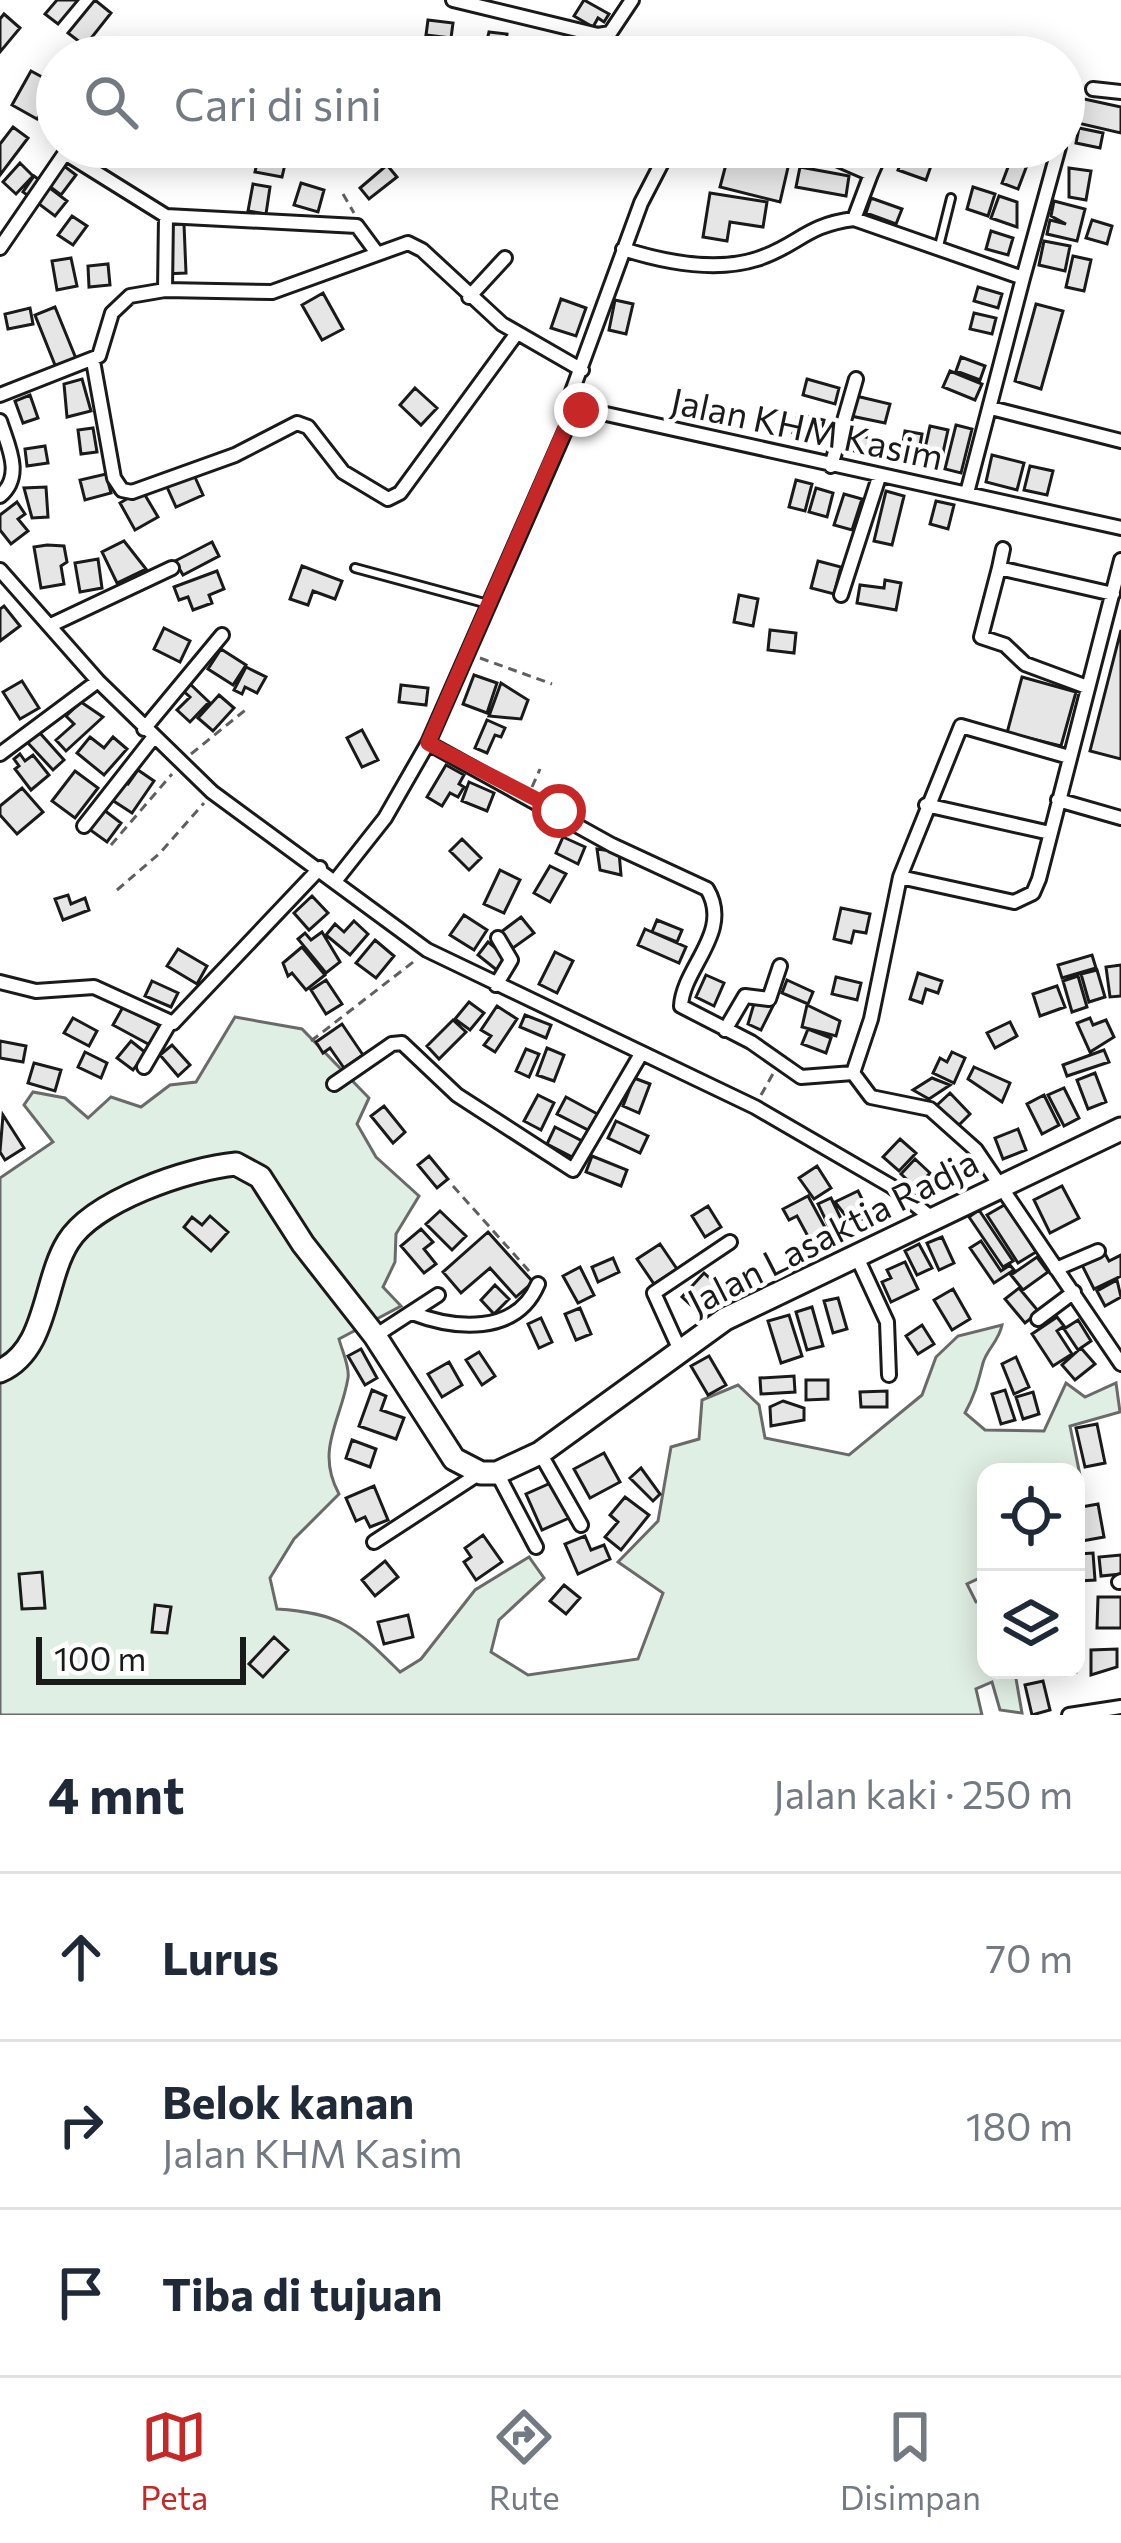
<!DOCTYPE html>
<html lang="id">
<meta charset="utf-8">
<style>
body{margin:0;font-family:Commissioner,sans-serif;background:#f6f6f7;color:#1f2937}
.controls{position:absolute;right:36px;bottom:36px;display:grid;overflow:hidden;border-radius:24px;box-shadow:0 6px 30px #0003}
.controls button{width:108px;height:108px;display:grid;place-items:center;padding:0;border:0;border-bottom:3px solid #e0e1e3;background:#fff;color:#1f2937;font:60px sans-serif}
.scale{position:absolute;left:36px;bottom:30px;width:210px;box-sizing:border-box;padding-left:12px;border:6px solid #1a1a1a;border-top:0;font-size:33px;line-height:42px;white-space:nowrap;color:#1a1a1a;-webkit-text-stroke:9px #fff;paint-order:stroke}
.stop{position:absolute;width:36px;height:36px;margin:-27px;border:9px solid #c62828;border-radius:50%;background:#fff}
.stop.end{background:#c62828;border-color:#fff;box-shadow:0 3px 12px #0008}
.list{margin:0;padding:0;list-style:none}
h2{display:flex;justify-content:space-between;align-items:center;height:156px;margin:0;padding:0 48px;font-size:51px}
h2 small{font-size:39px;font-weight:400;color:#747a83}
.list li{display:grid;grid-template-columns:78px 1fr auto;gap:36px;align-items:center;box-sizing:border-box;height:168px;padding:0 48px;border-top:3px solid #e0e1e3}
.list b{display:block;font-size:45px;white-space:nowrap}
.list p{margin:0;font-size:39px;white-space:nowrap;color:#747a83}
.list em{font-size:39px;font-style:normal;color:#747a83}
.icon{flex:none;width:66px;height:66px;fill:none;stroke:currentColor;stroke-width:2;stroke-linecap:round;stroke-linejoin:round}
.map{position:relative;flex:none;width:1121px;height:1715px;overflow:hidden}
.search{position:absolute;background:#fff;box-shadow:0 6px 30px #0003;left:36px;right:36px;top:36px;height:132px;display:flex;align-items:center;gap:30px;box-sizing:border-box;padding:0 42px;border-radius:66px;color:#747a83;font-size:45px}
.sheet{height:660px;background:#fff}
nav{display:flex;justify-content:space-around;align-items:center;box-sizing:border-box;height:168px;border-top:3px solid #e0e1e3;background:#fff;font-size:33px;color:#747a83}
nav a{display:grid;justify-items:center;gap:6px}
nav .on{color:#c62828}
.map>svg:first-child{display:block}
.green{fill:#e0efe3;stroke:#6a6a6a;stroke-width:3}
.building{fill:#e6e6e6;stroke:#1a1a1a;stroke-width:3}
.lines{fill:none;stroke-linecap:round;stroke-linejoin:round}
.service-casing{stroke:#1a1a1a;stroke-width:12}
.minor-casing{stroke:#1a1a1a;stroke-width:18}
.trunk-casing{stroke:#1a1a1a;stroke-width:27}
.path{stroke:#5f5f5f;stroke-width:3;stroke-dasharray:9 6;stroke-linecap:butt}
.service{stroke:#fff;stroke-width:6}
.minor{stroke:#fff;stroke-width:12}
.trunk{stroke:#fff;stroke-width:21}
.route{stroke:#c62828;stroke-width:15}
.labels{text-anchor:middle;stroke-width:9;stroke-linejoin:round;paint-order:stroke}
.street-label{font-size:36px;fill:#1a1a1a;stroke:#fff}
</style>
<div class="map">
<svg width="1121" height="1715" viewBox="0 0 1121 1715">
<rect width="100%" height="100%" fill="#fff"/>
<path class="green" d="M235,1017l67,12 67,69 -12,26 19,33 43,39 -23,38 -1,28 -12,25 18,19 -62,33c3,12 11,28 9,39 -7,43 -33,72 -9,116l-45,45 -24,39 7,31c65,4 78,19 123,63l21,-13 54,-69 54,-33 15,21 -45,42 -8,32 37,23 110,-16 25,-66 -45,-31 40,-41 13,-74 28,-8 3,-39 36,-15 21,20 6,33 84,17 73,-60 14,-38 22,-21 44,-11c-3,16 -15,24 -19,38 -5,19 -8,32 -18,50l20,17 59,1 22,-48 19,14 31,-14 4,29 -50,14 12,59 -6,3v-16h-90v103l-19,9 9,18 10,-1v69h90v-11v13l-61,1 7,40 -22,-3 -8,-28 -16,7 6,26h-982v-537l53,-36 -29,-37 9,-13 32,6 23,20 23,-21 30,10 29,-22 26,-3z"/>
<path class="building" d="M57,0h21l-20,24 -13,-10z
M95,0l16,13 -26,33 -17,-13z
M584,0l25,14 -5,8 -6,-4 -5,9 -19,-11z
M4,14l16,14 -20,24v-33z
M428,20l25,3 -2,15 -25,-3z
M489,32l18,2 -2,23h-22z
M31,71l26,14 -20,34 -25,-14z
M1075,97l46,10v26l-52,-12z
M13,127l15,11 -28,37v-31z
M1079,128l24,5 -3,15 -24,-5z
M730,149l59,14 -9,39 -60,-15z
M905,153l27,10 -6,17 -28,-10z
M259,154l27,6 -4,17 -27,-5z
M1013,154l16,6 -11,29 -16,-6z
M55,159l21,16 -15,20 -21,-16z
M20,163l13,13 -17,18 -13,-12z
M387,165l10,12 -28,22 -9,-11z
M800,167l49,9 -3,20 -50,-9z
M1069,168l22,3 -5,29 -17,-3z
M34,176l33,25 -12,15 -32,-24z
M301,183l23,7 -6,22 -24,-7z
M253,184l17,3 -4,27 -18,-3z
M973,187l22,7 -7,22 -21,-7z
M710,193l57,9 -4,25 -33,-5 -3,19 -24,-4z
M999,196l18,6v25l-26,-9z
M871,198l31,11 -6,15 -30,-11z
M1054,201l31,8 -8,32 -30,-7 3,-14 16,4 -15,-8z
M72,216l15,10 -14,19 -15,-10z
M1092,220l20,6 -5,18 -21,-6z
M184,224l2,49 -23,1 -2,-49z
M991,231l22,7 -5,17 -22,-6z
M1044,241l26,5 -5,25 -26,-6z
M1073,256l18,4 -7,31 -18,-4z
M71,258l6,28 -20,4 -5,-29z
M108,264l2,21 -21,2 -1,-21z
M978,287l24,7 -4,14 -24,-7z
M323,293l20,36 -21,11 -20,-35z
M561,299l25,9 -10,28 -25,-8z
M615,300l18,4 -7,30 -17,-4z
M1036,304l27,7 -22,78 -26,-8z
M55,307l22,54 -20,9 -22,-55z
M30,308l3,16 -25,5 -3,-15z
M974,313l22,5 -4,16 -22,-5z
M961,357l24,9 -5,14 -24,-9z
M950,371l32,13 -7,16 -32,-13z
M82,379l9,32 -24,6 -3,-33z
M807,379l32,9 -4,16 -32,-9z
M415,388l22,20 -16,17 -21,-20z
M30,395l8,23 -15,5 -8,-22z
M856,396l34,8 -5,19 -34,-7z
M798,414l26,6 -5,20 -26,-7z
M956,425l16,4 -11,44 -16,-4z
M930,426l18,4 -8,36 -18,-4z
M93,428l4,24 -16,2 -3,-24z
M905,431l17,3 -5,28 -17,-3z
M854,434l20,5 -3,16 -21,-5z
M45,446l3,17 -21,3 -2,-17z
M992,455l32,8 -7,27 -31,-8z
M1030,466l23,5 -6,24 -23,-5z
M106,474l5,19 -26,7 -5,-20z
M194,475l9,20 -27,12 -9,-20z
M796,480l16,4 -7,27 -16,-4z
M46,487l2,30 -16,1 -8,-30z
M816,488l17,5 -6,24 -18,-5z
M142,490l16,27 -23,13 -15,-27z
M886,491l18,5 -12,49 -18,-4z
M844,494l18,5 -10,31 -18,-5z
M936,501l18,4 -6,24 -18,-5z
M17,502l8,12 -7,5 10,12 -17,13 -11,-14v-15z
M124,541l22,28 -29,14 -15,-31z
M212,542l7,14 -36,19 -8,-14z
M47,545l17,1 3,16 -6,4 3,18 -23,4 -7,-41z
M98,559l4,29 -22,4 -5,-29z
M818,561l23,6 -7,27 -23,-6z
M302,566l40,15 -7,18 -22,-8 -5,14 -18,-6z
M217,571l7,18 -15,6 3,8 -19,7 -5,-13 -9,3 -5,-13z
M885,580l16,3 -5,27 -39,-7 3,-18 24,3z
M739,595l19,4 -5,27 -19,-4z
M4,606l16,20 -20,15v-32z
M164,628l26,13 -10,21 -26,-13z
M770,630l26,3 -2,20 -26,-3z
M1121,630v129l-31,-8z
M221,649l25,16 -13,20 -25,-16z
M246,667l20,10 -9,16 -12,-6 -3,7 -8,-4z
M474,675l23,8 -10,30 -24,-9z
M1022,677l54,15 -15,54 -54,-13z
M22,681l17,27 -19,11 -17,-27z
M188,682l21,20 -19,20 -13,-12 13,-13 -9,-8z
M501,683l27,17 -7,19 -32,-3z
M401,685l27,3 -2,17 -27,-3z
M219,695l15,13 -21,23 -15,-13z
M81,702l22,15 -37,34 -10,-11 18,-16 -8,-8z
M487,720l18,8 -4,9 -6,-2 -8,18 -12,-5z
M362,730l16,30 -16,7 -15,-29z
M39,732l25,28 -11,10 -26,-28z
M90,737l14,11 9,-11 14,12 -23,26 -27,-22z
M20,754l5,7 8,-6 16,20 -18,15 -16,-21 4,-3 -5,-7z
M446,765l18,10 -5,9 5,3 -6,10 -8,-4 -8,13 -15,-9z
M138,770l16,11 -22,32 -23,-15 12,-18 7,4z
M75,771l23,17 -23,30 -23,-17z
M469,782l25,11 -7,18 -25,-10z
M22,788l21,24 -26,22 -17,-19v-9z
M104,810l17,13 -14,19 -18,-13z
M563,837l22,10 -7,17 -22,-11z
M462,839l19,19 -12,12 -19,-19z
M597,849l22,3 2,23 -21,-5z
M550,866l16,8 -16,28 -16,-9z
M500,870l20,10 -16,33 -20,-9z
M68,895l3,9 14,-6 4,12 -26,10 -8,-21z
M312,896l16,17 -19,17 -15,-17z
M841,908l29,6 -4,19 -12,-2 -3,12 -17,-4z
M464,915l23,15 -13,20 -24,-15z
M521,917l13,16 -21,15 -12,-16z
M657,920l25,10 -5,12 -25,-10z
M354,921l14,13 -18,21 -24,-20 9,-11 9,8z
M645,929l41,18 -7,16 -41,-18z
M322,932l18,30 -14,11 -28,-34 7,-6 6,7z
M375,940l19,16 -18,22 -20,-15z
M488,942l20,16 -10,13 -20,-16z
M302,947l23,28 -19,15 -14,-17 -4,3 -5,-13z
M178,949l29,17 -10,18 -30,-18z
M555,952l18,9 -16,32 -18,-9z
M1092,955l4,13 -34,10 -4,-13z
M1121,965v31l-11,1 -4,-30z
M1097,970l8,27 -16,5 -8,-28z
M918,973l24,8 -4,12 -12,-4 -4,14 -12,-4z
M706,975l18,8 -10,23 -18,-9z
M1078,976l9,31 -15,5 -9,-31z
M836,977l25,6 -4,17 -25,-6z
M326,980l16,24 -16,10 -15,-24z
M787,980l26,12 -5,12 -26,-11z
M152,981l26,12 -7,14 -26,-11z
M1057,986l8,21 -25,9 -7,-22z
M756,997l17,9 -12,24 -13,-6z
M469,1002l15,11 -14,17 -15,-11z
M807,1005l33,16 -4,15 -34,-9z
M497,1006l20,13 -22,33 -11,-7 7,-9 -10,-6z
M123,1007l37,19 -10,19 -37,-20z
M525,1015l26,10 -5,13 -26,-11z
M73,1018l24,13 -8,15 -25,-13z
M1090,1018l3,7 13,-5 8,17 -24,15 -13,-29z
M453,1020l13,12 -27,27 -12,-13z
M1010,1022l7,14 -22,12 -8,-15z
M342,1024l21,31 -19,13 -14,-20 -7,5 -7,-11z
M808,1029l23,9 -5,15 -24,-9z
M0,1041l26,5 -3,16 -23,-4z
M131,1041l15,12 -13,17 -16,-12z
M172,1045l18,20 -12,11 -18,-21z
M547,1048l17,7 -10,26 -17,-6z
M526,1049l13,5 -10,23 -13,-6z
M1104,1050l5,12 -42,14 -4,-11z
M85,1052l22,11 -6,15 -23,-11z
M952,1052l13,6 -11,25 -21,-10 7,-15 7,4z
M34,1063l27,7 -6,21 -27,-8z
M974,1067l36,16 -8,19 -34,-23z
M1095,1073l11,29 -18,7 -11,-29z
M634,1078l16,6 -11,29 -16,-7z
M932,1078l18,7 -21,14 -16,-9z
M1064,1088l15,30 -15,8 -16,-31z
M950,1093l20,21 -14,14 -21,-21z
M538,1095l16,8 -13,27 -17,-9z
M1044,1095l15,30 -17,9 -15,-30z
M566,1097l37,20 -9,16 -37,-19z
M384,1106l21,26 -12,11 -22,-27z
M3,1115l21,33 -19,12 -5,-8z
M616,1121l32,15 -8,17 -32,-15z
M555,1127l29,15 -8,17 -29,-15z
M1018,1129l8,21 -23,9 -8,-21z
M900,1139l16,14 -17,18 -16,-14z
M429,1156l19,23 -11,9 -19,-23z
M592,1156l35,14 -6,16 -35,-14z
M915,1159l15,14 -14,15 -15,-14z
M817,1166l14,22 -17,11 -15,-21z
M1062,1186l17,32 -29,15 -16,-33z
M858,1191l12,24 -18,9 -17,-22z
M808,1196l20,37 -17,9 -14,-26 -8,4 -6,-11z
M831,1198l14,29 -13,6 -14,-29z
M1006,1204l30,48 -18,11 -31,-48z
M708,1206l13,21 -16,10 -13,-21z
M979,1210l34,51 -10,6 -34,-50z
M440,1211l26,25 -14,14 -26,-26z
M210,1216l18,16 -17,19 -27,-24 8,-10 10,8z
M421,1229l12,13 -9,7 12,15 -12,9 -23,-27z
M488,1232l45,50 -17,15 -26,-29 -29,25 -18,-21z
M942,1237l12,26 -15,7 -12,-27z
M981,1241l20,30 9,-6 4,5 -20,13 -24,-35z
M660,1244l17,25 -23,15 -17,-25z
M919,1244l13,24 -15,7 -12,-24z
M1103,1250l6,11 12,-6v21l-27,13 -14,-28z
M1037,1257l11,15 -25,18 -12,-15z
M613,1258l6,14 -21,10 -6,-15z
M905,1262l13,27 -27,13 -9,-20 9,-4 -4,-8z
M580,1267l14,28 -16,8 -15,-27z
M704,1273l12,11 -22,24 -12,-11z
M1117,1280l4,17 -16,9 -8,-15z
M495,1285l14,14 -15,15 -13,-14z
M1019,1288l20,24 -14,11 -20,-24z
M953,1289l17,30 -18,11 -18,-30z
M838,1298l9,31 -14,4 -9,-32z
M812,1307l11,39 -16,4 -11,-38z
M580,1308l11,26 -15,6 -11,-26z
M789,1315l13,41 -21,7 -13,-42z
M1057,1317l7,9 -7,5 15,23 -19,12 -21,-32z
M541,1318l11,24 -13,6 -11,-24z
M1078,1320l13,21 -13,9 -14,-21z
M922,1325l12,19 -16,10 -12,-18z
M1081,1348l14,16 -20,16 -13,-15z
M361,1349l16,29 -12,7 -17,-29z
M479,1352l16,24 -13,9 -16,-25z
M709,1356l17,29 -18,10 -17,-29z
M1016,1357l13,30 -15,7 -12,-30z
M449,1362l13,23 -20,12 -14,-23z
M794,1376l1,16 -34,2 -1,-16z
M806,1380h22v19l-22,1z
M372,1390l14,6 -5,14 23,8 -8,21 -37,-13z
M1005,1390l10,30 -14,4 -9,-30z
M887,1391v16h-26l-1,-15z
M1033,1392l6,22 -16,5 -7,-22z
M783,1401l21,7v12l-33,6 -1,-19z
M1097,1424l8,39 -20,4 -9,-39z
M352,1440l24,9 -6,18 -24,-9z
M604,1453l16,29 -30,16 -16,-29z
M641,1468l19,26 -7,7 -23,-23z
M553,1482l16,36 -27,12 -16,-36z
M374,1486l14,34 -18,7 -5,-10 -9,4 -10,-23z
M625,1497l24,18 -28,35 -16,-13 13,-15 -8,-7z
M1098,1504l6,33 -22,4 -6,-33z
M483,1535l19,27 -26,18 -12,-18 7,-5 -6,-9z
M585,1536l6,14 13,-5 6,14 -32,15 -13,-30z
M1093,1553l2,27 -16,1 -1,-27z
M1121,1555v19l-20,2 -2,-19z
M385,1561l13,16 -23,19 -13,-16z
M42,1572l3,36 -23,1 -3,-35z
M564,1585l16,13 -14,16 -16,-13z
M1098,1597h23v31h-24z
M155,1605l16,2 -4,26 -15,-1z
M408,1615l5,22 -29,7 -6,-22z
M274,1637l14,13 -25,27 -14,-13z
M1117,1649v18l-26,8v-25z
M1043,1681l7,29 -18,5 -7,-30z"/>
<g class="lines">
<g class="service-casing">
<path id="service" d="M939,246l12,-48
M355,568l133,36"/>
</g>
<g class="minor-casing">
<path id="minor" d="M453,0l145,35 12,-2 22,-33
M925,57l4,-9
M1093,89l28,3
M809,147l62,27 -17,45 169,59 -56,215
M871,174l12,-27
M0,248l65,-95 101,63 191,10 20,27
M623,249c41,13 93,23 134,10 41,-13 48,-34 97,-40
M1023,278l36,-131
M165,290l1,-74
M469,297l36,-39
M93,361l21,117 8,12 10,2 103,-37 62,-32 11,4 35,45 45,27 12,-6 117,-160
M0,395l99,-39 13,-43 18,-17 35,-6 107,2 136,-49 14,7 80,74 80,46
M991,408l130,33
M573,413l-3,-16 71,-194 29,-56
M0,421c8,25 24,55 0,75
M831,466l25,-87
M1003,549l-4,19 114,26
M999,568l-18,69 24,8 20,19 62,23
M0,570l98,111 114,111 215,158 328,157 136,79 41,32
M841,595l38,-118
M51,625l121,-57
M144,729l78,-94
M428,743l184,102 95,44c26,43 -24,78 -26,117l70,36 50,35 52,-4 18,-54 29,-142
M0,754l98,-73
M1069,757l-108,-31 -61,151 114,25 19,-9 6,-14 82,-319
M1058,800l63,18
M926,805l124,28
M84,826l69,-88
M336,880l49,-62 43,-75 145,-330 15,-3 533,118
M0,982l36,9 58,-4 79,36 147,-155
M496,985l15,-25 -13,-22
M725,1030l20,-34 24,3 11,-33
M144,1067l25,-43
M853,1073l18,24 59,12 46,41 145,214
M334,1084l58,-40 10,-1 55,52 116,75 68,-116
M856,1255l31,67 2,53
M1056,1269l42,-18
M412,1313c42,16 104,23 126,-29
M1038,1319l36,-27
M375,1336l63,-41
M679,1348l-25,-55 76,-51
M540,1453l41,72
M497,1473l39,74
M374,1542l106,-69
M1119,1582l2,-1
M1069,1715l52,-8"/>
</g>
<g class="trunk-casing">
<path id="trunk" d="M0,1371c48,-21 43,-89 68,-129 25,-41 121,-74 168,-78l24,13 43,67 72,92 79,123 27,14h16l43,-20 185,-134 396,-190"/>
</g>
<path class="path" d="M343,194l11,19
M480,658l72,26
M191,754l58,-47
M532,787l8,-18
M111,845l61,-71
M117,890l43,-37 44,-50
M311,1041l106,-82
M761,1095l13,-23
M453,1186l77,86"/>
<use href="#service" class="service"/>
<use href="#minor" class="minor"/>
<use href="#trunk" class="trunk"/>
</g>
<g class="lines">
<path class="route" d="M559,811l-131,-68 142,-326 11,-7"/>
</g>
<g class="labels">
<g class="street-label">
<text transform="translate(807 429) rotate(12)" y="13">Jalan KHM Kasim</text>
<text transform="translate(833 1232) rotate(-27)" y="13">Jalan Lasaktia Radja</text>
</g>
</g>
</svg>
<div class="controls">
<button><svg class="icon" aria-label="locate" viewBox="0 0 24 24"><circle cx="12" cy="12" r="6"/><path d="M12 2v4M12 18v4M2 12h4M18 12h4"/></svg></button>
<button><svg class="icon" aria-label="layers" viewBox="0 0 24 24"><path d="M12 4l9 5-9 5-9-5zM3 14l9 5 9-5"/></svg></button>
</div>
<div class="scale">100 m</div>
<div class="stop" style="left:559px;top:811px"></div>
<div class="stop end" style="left:581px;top:410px"></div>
<div class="search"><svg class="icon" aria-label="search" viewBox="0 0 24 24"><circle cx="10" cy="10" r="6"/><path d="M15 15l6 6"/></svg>Cari di sini</div>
</div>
<section class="sheet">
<h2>4 mnt<small>Jalan kaki · 250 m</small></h2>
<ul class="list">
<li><svg class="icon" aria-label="ahead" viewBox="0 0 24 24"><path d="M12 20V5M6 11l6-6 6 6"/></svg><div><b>Lurus</b></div><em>70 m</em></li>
<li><svg class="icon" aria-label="right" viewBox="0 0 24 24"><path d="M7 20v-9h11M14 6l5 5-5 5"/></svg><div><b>Belok kanan</b><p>Jalan KHM Kasim</p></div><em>180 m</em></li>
<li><svg class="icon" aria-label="arrive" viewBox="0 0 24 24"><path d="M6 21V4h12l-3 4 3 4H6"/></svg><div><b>Tiba di tujuan</b></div></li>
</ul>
</section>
<nav>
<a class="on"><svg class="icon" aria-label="map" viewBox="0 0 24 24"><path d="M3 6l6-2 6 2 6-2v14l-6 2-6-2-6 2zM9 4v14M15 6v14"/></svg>Peta</a>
<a><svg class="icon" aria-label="directions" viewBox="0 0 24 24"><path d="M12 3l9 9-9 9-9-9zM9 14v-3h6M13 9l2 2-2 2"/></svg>Rute</a>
<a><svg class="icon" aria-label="saved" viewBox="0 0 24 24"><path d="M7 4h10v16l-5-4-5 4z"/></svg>Disimpan</a>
</nav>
